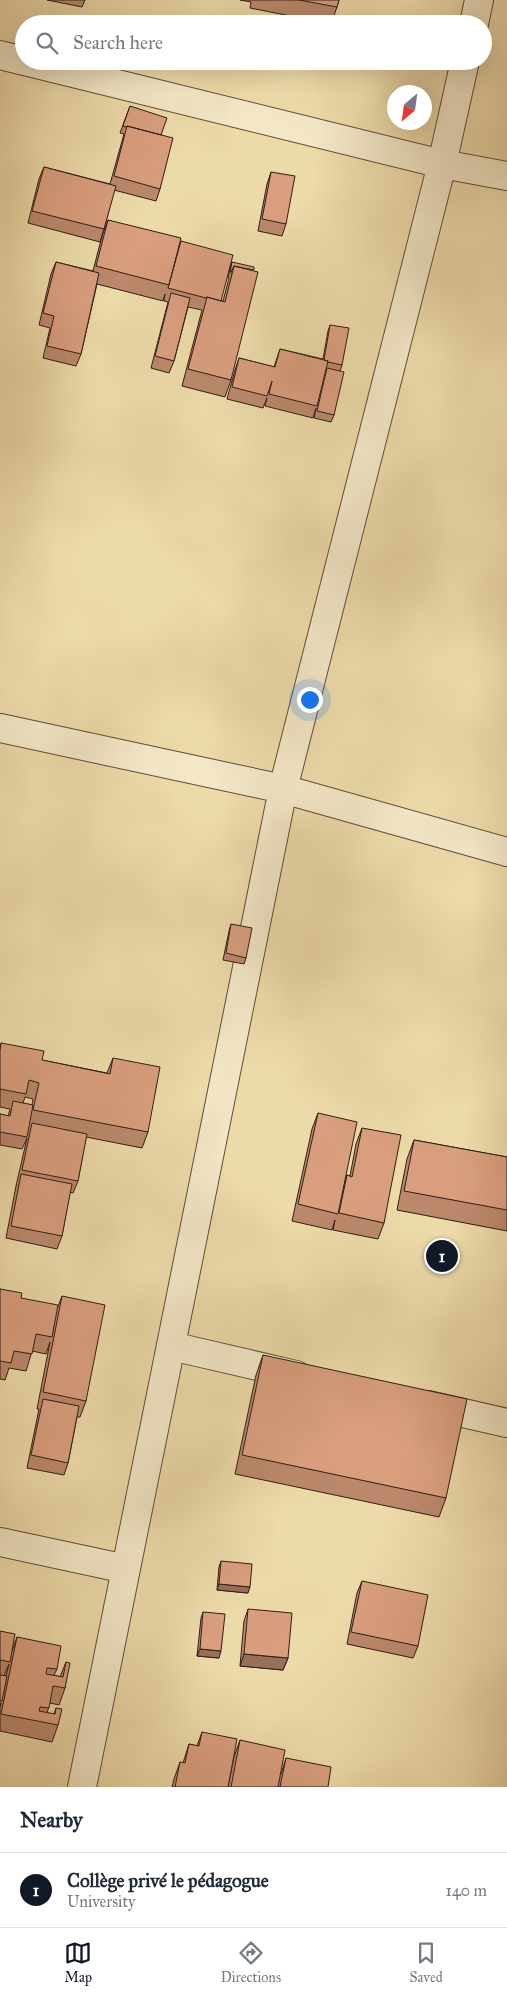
<!DOCTYPE html>
<meta charset="utf-8">
<style>
body{margin:0;font-family:"IM FELL Great Primer",serif;background:#f2f2f3;color:#1f2937}
.compass{position:absolute;left:387px;top:85px;width:45px;height:45px;border-radius:50%;background:#fff;box-shadow:0 5px 20px #0002;rotate:209deg}
.you{position:absolute;left:309px;top:699px;width:18px;height:18px;margin:-12px;border:4px solid #fff;border-radius:50%;background:#1a73e8;box-shadow:0 0 0 8px #1a73e833}
.badge{display:grid;place-items:center;width:32px;height:32px;border-radius:50%;background:#111827;color:#fff;font-size:16px;font-weight:700}
.pin{position:absolute;translate:-50% -50%;border:2px solid #fff;box-shadow:0 1px 5px #0006}
.list{margin:0;padding:0;list-style:none}
h2{display:flex;justify-content:space-between;align-items:center;height:65px;margin:0;padding:0 20px;font-size:21px}
h2 small{font-size:16px;font-weight:400;color:#747a83}
.list li{display:grid;grid-template-columns:32px 1fr auto;gap:15px;align-items:center;box-sizing:border-box;height:75px;padding:0 20px;border-top:1px solid #e0e1e3}
.list b{display:block;font-size:19px;white-space:nowrap}
.list p{margin:0;font-size:16px;white-space:nowrap;color:#747a83}
.list em{font-size:16px;font-style:normal;color:#747a83}
.icon{flex:none;width:28px;height:28px;fill:none;stroke:currentColor;stroke-width:2;stroke-linecap:round;stroke-linejoin:round}
.map{position:relative;flex:none;width:507px;height:1787px;overflow:hidden}
.search{position:absolute;background:#fff;box-shadow:0 5px 20px #0002;left:15px;right:15px;top:15px;height:55px;display:flex;align-items:center;gap:12px;box-sizing:border-box;padding:0 18px;border-radius:28px;color:#747a83;font-size:19px}
.sheet{height:140px;background:#fff}
nav{display:flex;justify-content:space-around;align-items:center;box-sizing:border-box;height:70px;border-top:1px solid #e0e1e3;background:#fff;font-size:14px;color:#747a83}
nav a{display:grid;justify-items:center;gap:2px}
nav .on{color:#111827}
.map>svg:first-child{display:block}
.lines{fill:none;stroke-linecap:round;stroke-linejoin:round}
.minor-casing{stroke:#5f4c3b;stroke-width:30}
.minor{stroke:#f3e7c7;stroke-width:28}
.wall{fill:#bb886c;stroke:#301d16;fill-rule:evenodd}
.shaded-wall{fill:#986f58;stroke:#301d16}
.building{fill:#d99e7e;stroke:#301d16}
</style>
<div class="map">
<svg width="507" height="1787" viewBox="0 0 507 1787">
<rect width="100%" height="100%" fill="#eddaa9"/>
<filter id="stains"><feTurbulence type="fractalNoise" baseFrequency=".004" numOctaves="4"/><feColorMatrix values="0 0 0 0 .2 0 0 0 0 .09 0 0 0 0 .02 0 0 0 .5 -.17"/></filter>
<radialGradient id="worn" r=".72"><stop offset=".6" stop-color="#630" stop-opacity="0"/><stop offset="1" stop-color="#630" stop-opacity=".3"/></radialGradient>
<g class="lines">
<g class="minor-casing">
<path id="minor" d="M474,24l5,-24
M0,55l24,6
M24,61l418,103 65,12
M0,728l283,61 224,63
M171,1346l125,29
M428,1405l79,18
M0,1542l126,27
M82,1787l201,-998 159,-625 23,-103"/>
</g>
<use href="#minor" class="minor"/>
</g>
<path class="wall" d="M47,0h38l-3,7z
M240,0h99l-2,7 -6,17 -81,-16 1,-6z
M130,106l31,29 -1,54 -4,12 -42,-11 -10,39 -4,13 -72,-19 11,-44 5,-12 66,17 14,-50 -4,-1z
M271,172l15,52 -4,12 -24,-5 9,-47z
M108,220l71,26 42,55h2l6,-23h-1l2,-9 2,-7 -1,118 -6,17 -43,-11 20,-76 -14,-3 -14,54 -5,12 -18,-5 17,-66 -4,-1 1,-7 -2,7 -66,-17 -16,70 -5,12 -33,-8 7,-30 -11,-3 12,-51 5,-12 37,9 9,-35z
M330,325l12,40 -2,6 -6,44 -3,7 -17,-4 2,-10 -3,10 -48,-12 2,-8 -4,10 -36,-9 8,-29 4,-12 35,9 6,-18 43,10 5,-28z
M231,924l15,34 -2,6 -21,-4 6,-29z
M1,1043l41,17 65,13 6,-15 35,74 -6,16 -56,-11 -8,44 -5,12 -3,-1 -8,44 -5,13 -51,-11 10,-52 11,-48 -5,11 -22,-4v-31l8,2 2,-7 -10,-2v-60zM25,1097l8,2 -1,6 -9,-2z
M318,1113l26,70 3,-8 3,1 6,-32 6,-16 22,95 -6,16 -45,-9 2,-10 -3,10 -40,-9 20,-92z
M414,1140l93,17v74l-110,-21 10,-51z
M0,1289l21,9 36,11 5,-13 24,105 -6,16h-3l-9,46 -4,12 -37,-7 12,-59h-2l13,-67 -4,12 -14,-3 -6,20 -17,-3 -4,12 -5,-1z
M263,1355l183,143 -7,19 -204,-43 21,-99z
M221,1561l27,32 -31,-3 2,-23z
M362,1581l56,65 -5,12 -66,-14 10,-51z
M248,1609l40,49 -5,12 -43,-4 4,-45z
M203,1612l16,46 -22,-2 4,-38z
M0,1631l12,20 5,-14 40,32 -3,6 6,2 6,-15 -1,26 -6,17 -9,-2 -3,10 7,1 2,-6 2,17 -6,17 -52,-11v-23l1,-5 -1,3zM9,1664l-3,12h-2z
M202,1732l26,55h-56l2,-8 6,-17 3,1 6,-19 8,2z
M240,1740l41,34 5,-16 42,29h-100l6,-30z"/>
<path class="shaded-wall" d="M219,1584l31,3 -2,6 -31,-3z
M200,1649l21,2 -2,7 -22,-2z
M244,1654l44,4 -5,12 -43,-4z"/>
<path class="building" d="M299,0h40l-2,7z
M130,106l37,12 -6,17 -34,-9 -1,1 -3,-1z
M127,126l46,12 -13,51 -46,-13z
M44,167l72,19 -12,43 -72,-18z
M271,172l24,4 -9,48 -24,-5z
M108,220l73,18 -12,47 -73,-19z
M181,241l52,14 -12,46 -14,-4 -1,1 -38,-10z
M56,262l43,11 -18,81 -34,-8 7,-30 -11,-3z
M232,262l22,5v3l-20,-4 -3,6h-1z
M234,266l24,6 -27,108 -43,-11 19,-72 18,5z
M171,293l19,5 -16,63 -19,-5z
M330,325l19,3 -7,37 -14,-3v-1l-4,-1z
M280,349l48,12 -11,45 -48,-12 3,-13 -5,15 -35,-9 7,-29 36,9z
M327,368l17,4 -10,43 -17,-4z
M231,924l21,4 -6,30 -20,-5z
M1,1043l43,8 -2,9 68,14 3,-16 47,9 -12,65 -115,-22 6,-27 -10,-3 -3,14 -26,-5v-38z
M13,1101l20,4 -6,32 -27,-5v-18l10,2z
M318,1113l39,9 -19,92 -40,-10z
M32,1123l55,11 -9,47 -56,-11z
M362,1128l39,7 -17,88 -45,-10 8,-38 5,2z
M414,1140l93,17v53l-103,-19z
M21,1174l51,10 -10,52 -51,-10z
M0,1289l22,4 -1,5 37,7 -6,32 -16,-3 -4,20 -18,-3 -3,12 -11,-2z
M62,1296l43,9 -19,96 -43,-9z
M263,1355l204,44 -21,99 -204,-43z
M43,1399l36,7 -11,57 -37,-8z
M221,1561l31,3 -2,23 -31,-3z
M362,1581l66,14 -10,51 -67,-14z
M248,1609l44,4 -4,45 -44,-4z
M203,1612l22,2 -4,37 -21,-2z
M0,1631l15,3 -5,28 -10,-2z
M17,1637l44,9 -4,23 -10,-1 -1,6 17,3 3,-15 4,1 -5,25 -12,-2 -4,22 -9,-1 -1,4 16,3 1,-6 6,1 -4,16 -57,-11z
M0,1675l7,1 -5,25 -2,-1z
M202,1732l35,7 -9,48h-53l5,-25 5,1 4,-19 10,2z
M240,1740l45,10 -7,37h-47z
M286,1758l45,9 -3,20h-48z"/>
<rect width="100%" height="100%" filter="url(#stains)"/>
<rect width="100%" height="100%" fill="url(#worn)"/>
</svg>
<svg class="compass" viewBox="-18 -18 36 36"><path d="M0-13l5 13h-10z" fill="#e53935"/><path d="M0 13l5-13h-10z" fill="#747a83"/></svg>
<div class="you"></div>
<div class="pin badge" style="left:442px;top:1256px">1</div>
<div class="search"><svg class="icon" aria-label="search" viewBox="0 0 24 24"><circle cx="10" cy="10" r="6"/><path d="M15 15l6 6"/></svg>Search here</div>
</div>
<section class="sheet">
<h2>Nearby<small></small></h2>
<ul class="list">
<li><span class="badge">1</span><div><b>Collège privé le pédagogue</b><p>University</p></div><em>140 m</em></li>
</ul>
</section>
<nav>
<a class="on"><svg class="icon" aria-label="map" viewBox="0 0 24 24"><path d="M3 6l6-2 6 2 6-2v14l-6 2-6-2-6 2zM9 4v14M15 6v14"/></svg>Map</a>
<a><svg class="icon" aria-label="directions" viewBox="0 0 24 24"><path d="M12 3l9 9-9 9-9-9zM9 14v-3h6M13 9l2 2-2 2"/></svg>Directions</a>
<a><svg class="icon" aria-label="saved" viewBox="0 0 24 24"><path d="M7 4h10v16l-5-4-5 4z"/></svg>Saved</a>
</nav>
